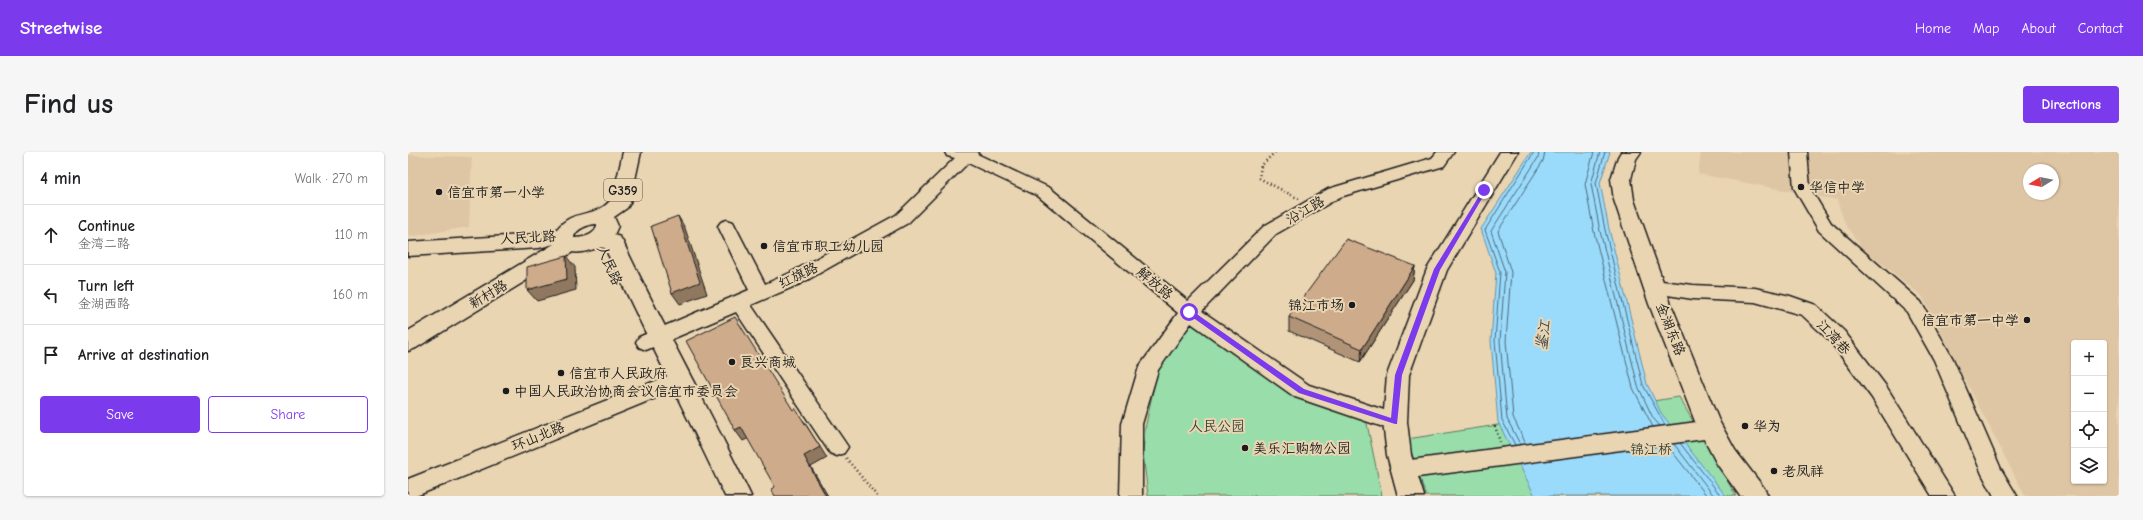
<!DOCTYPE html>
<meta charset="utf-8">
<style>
body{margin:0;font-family:"Comic Neue","LXGW WenKai TC",sans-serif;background:#f6f6f6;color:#202124}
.controls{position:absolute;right:12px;bottom:12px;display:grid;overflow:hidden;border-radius:4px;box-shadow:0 1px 3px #0004}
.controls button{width:36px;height:36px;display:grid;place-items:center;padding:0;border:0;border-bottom:1px solid #e0e0e0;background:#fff;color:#202124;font:20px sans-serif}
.compass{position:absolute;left:1615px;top:12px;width:36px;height:36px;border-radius:50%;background:#fff;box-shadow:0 1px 3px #0004;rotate:260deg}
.stop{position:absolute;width:12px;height:12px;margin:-9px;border:3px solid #7c3aed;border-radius:50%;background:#fff}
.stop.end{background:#7c3aed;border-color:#fff;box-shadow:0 1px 4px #0008}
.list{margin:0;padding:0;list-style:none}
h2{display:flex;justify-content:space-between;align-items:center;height:52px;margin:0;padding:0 16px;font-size:17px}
h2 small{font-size:13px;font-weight:400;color:#757577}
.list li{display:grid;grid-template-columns:26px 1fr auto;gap:12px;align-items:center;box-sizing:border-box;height:60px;padding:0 16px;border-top:1px solid #e0e0e0}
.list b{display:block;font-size:15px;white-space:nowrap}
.list p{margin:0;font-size:13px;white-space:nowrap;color:#757577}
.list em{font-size:13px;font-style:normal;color:#757577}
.actions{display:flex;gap:8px;padding:12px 16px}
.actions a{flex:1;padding:9px 0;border:1px solid #7c3aed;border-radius:4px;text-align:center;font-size:14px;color:#7c3aed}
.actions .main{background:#7c3aed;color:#fff}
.icon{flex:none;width:22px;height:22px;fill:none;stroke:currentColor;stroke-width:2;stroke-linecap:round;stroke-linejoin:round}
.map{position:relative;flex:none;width:1711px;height:344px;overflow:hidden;border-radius:4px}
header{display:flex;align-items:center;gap:24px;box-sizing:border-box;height:56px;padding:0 20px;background:#7c3aed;color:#fff}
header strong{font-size:19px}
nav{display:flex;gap:22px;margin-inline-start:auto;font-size:14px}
.intro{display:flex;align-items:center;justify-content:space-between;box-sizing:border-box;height:96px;padding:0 24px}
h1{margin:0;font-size:28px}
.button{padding:10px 18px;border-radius:4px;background:#7c3aed;color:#fff;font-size:14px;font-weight:700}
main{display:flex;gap:24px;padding:0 24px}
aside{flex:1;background:#fff;border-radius:4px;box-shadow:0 1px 3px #0004}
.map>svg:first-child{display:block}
.built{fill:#dec6a4;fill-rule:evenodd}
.green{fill:#98ddaa;stroke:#5a7c63}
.water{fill:#9adbfc;stroke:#688fa2}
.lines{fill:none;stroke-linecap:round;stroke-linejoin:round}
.shore{stroke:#4e6876;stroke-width:1}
.minor-casing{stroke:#1c1c1c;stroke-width:3}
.major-casing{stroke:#1c1c1c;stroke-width:3}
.highway-casing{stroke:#1c1c1c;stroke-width:3}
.path{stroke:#1c1c1c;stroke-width:2.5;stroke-dasharray:1 3;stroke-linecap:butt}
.minor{fill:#ead5b3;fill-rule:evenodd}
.major{fill:#ead5b3;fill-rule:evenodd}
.highway{fill:#ead5b3;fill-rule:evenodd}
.wall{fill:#b19478;stroke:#1c1c1c}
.shaded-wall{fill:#907861;stroke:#1c1c1c}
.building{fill:#ceac8b;stroke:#1c1c1c}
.route{fill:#7c3aed}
.poi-dot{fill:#1c1c1c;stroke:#ead5b3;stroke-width:1.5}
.labels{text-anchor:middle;stroke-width:4;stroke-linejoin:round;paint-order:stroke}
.shield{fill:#ead5b3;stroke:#5a5449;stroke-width:1}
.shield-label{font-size:13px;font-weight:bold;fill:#1c1c1c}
.poi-label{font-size:14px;fill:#1c1c1c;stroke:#ead5b3;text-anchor:start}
.street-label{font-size:14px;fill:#1c1c1c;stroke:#ead5b3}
.park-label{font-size:14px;fill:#354338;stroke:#ead5b3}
.water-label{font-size:15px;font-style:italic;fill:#354249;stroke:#ead5b3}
</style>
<header>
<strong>Streetwise</strong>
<nav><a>Home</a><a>Map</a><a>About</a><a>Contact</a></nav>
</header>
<div class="intro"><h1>Find us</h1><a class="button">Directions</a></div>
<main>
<aside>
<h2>4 min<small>Walk · 270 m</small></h2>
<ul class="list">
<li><svg class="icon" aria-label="ahead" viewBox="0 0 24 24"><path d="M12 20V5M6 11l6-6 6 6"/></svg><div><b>Continue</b><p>金湾二路</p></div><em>110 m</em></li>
<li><svg class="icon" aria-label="left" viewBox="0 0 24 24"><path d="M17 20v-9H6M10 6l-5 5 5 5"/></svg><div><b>Turn left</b><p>金湖西路</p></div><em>160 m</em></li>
<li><svg class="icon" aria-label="arrive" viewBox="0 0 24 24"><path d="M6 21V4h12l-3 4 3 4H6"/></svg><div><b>Arrive at destination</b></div></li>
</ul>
<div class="actions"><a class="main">Save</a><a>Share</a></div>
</aside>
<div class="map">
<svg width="1711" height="344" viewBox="0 0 1711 344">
<rect width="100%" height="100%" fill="#ead5b3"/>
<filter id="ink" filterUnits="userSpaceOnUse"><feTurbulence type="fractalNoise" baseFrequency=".025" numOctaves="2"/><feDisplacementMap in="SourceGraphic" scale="8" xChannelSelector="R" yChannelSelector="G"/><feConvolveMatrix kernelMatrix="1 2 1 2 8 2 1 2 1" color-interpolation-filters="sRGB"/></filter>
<g filter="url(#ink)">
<path class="built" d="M1293,0h418v344h-94l-103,-200 -60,-48 -17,-24 -8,-24 -139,-26zM1621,18h24v24h-24zM1666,191h30v138h-30z
M0,3l64,2 -3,70 -61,10z"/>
<path class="green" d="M784,172l110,76 54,14 10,5 16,77h-234l-5,-43 2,-24 13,-62z
M1271,245l57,99h-310l-19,-57z"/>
<path class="water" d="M1123,0h79l-10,31 9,46 38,155 14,29 65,83h-191l-37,-74 -7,-81 5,-68 -15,-44z"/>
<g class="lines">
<path class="shore" d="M1186,0l-9,32 9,48 39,156 20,39
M1192,0l-9,32 9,47 38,155 15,32 7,8
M1197,0l-9,31 9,47 38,155 22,40
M1272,291l41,53
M1112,292l-13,-25 -7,-78 5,-69 -14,-41 47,-73 1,-6
M1118,292l-13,-27 -7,-76 5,-69 -13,-41 45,-70 2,-9
M1266,292l40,52
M1107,293l-13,-25 -7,-79 5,-69 -15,-42 49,-78
M1259,293l40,51"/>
<g class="minor-casing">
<path id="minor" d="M537,0h33l-1,2 73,34 138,113 76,-75 64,-37 104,-31 5,-6h17l-10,14 -104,31 -64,37 -74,77 107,74 93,31 3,6 -3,6 -7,3 -100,-34 -104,-74 -33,47 -16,54v72h-22l2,-72 17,-57 39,-54 -140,-117 -70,-33 -60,60 -106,60 -51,22 93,136 4,6 -4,6 -7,3 -7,-3 -94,-141 -83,35 -7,3 -7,-3 -3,-5 3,-5 110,-47 -31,-64 3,-4 6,-2 6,2 32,62 25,-11 106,-58 59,-57 -8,-2z
M1383,0h16l3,36 21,35 90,79 32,57 48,110 16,27h-23l-12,-22 -48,-114 -27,-48 -88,-81 -25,-43z
M1246,128l39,5 62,3 35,8 26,9 28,26 42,55 69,110h-23l-60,-98 -42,-57 -28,-26 -47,-13 -62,-3 -45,-7 -3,-5 3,-5z
M260,224l7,2 3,6 -3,6 -259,106h-8v-17z
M1304,268l7,3 3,6 -3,6 -7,3 -309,41 -8,-2 -3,-7 3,-7 8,-2z"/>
</g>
<g class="major-casing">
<path id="major" d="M1092,0h18l-71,118 -38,105 -2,47 4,33 13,41h-26l-11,-41 -4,-33 4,-47 40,-106z
M1213,0h20l-5,7 -5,20 3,21 37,104 48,117 16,29 29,38 4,8h-28l-23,-32 -21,-40 -47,-120 -35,-104 -3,-21 7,-22z
M155,76l7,2 3,5 -2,3 5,2 3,5 -3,5 -160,98 -8,3v-20l146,-87 -15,4 -131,8v-14l131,-8z"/>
</g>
<g class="highway-casing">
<path id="highway" d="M215,0h18l-11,51 -3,5 -13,9 4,9 -4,9 6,2 3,5c41,86 87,168 128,254h-26c-39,-83 -81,-165 -120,-248 -6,-2 -12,2 -18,3 -11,3 -19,1 -29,-3l-5,-13c17,-29 40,-15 57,-34 4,-5 11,-40 13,-49zM189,72c0,11 -14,14 -23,14 1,-9 15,-14 23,-14z"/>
</g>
<path class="path" d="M867,0l-14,14 -2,12 40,21
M1087,274l5,16
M438,306l31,38"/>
<use href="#minor" class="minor"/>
<use href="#major" class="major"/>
<use href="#highway" class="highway"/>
</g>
<path class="wall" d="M1007,114l-2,14 -53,82 -71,-31v-14z"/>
<path class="shaded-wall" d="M270,64l7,12 22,66 -27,10 -8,-11z
M158,104l9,11 1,23 -39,11 -10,-11z
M1007,114l-2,14 -53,82 2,-13z
M395,268l24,38 -16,9 17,29h-2l-22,-40z
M333,275l8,11 -6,3 -8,-11z"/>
<path class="building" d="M270,64l22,66 -28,11 -21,-67z
M938,87l69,27 -53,83 -73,-32z
M158,104l1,23 -40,11v-23z
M327,165l58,93 2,-2 25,39 -16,9 22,40h-51l-4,-7 4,-2 -34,-60 -6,3 -49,-89z"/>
</g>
<path class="route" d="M1076,36l3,2 -47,80 -38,105 -5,49h-2l-96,-31 -114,-81 6,-2 113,79 87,29 4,-43 39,-106z"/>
<g class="poi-dot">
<circle cx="1393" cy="35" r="4"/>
<circle cx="31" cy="40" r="4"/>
<circle cx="356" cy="94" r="4"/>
<circle cx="944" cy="153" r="4"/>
<circle cx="1619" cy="168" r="4"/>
<circle cx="324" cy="210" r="4"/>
<circle cx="153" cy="221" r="4"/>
<circle cx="98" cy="239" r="4"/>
<circle cx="1337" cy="274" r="4"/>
<circle cx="837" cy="296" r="4"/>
<circle cx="1366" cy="319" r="4"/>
</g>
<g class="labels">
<rect class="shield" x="196" y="27" width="38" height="22" rx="3"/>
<g class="shield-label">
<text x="215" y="43">G359</text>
</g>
<g class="poi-label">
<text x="1401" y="40">华信中学</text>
<text x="39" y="45">信宜市第一小学</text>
<text x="364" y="99">信宜市职工幼儿园</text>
<text x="936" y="158" text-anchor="end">锦江市场</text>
<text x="1611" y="173" text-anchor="end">信宜市第一中学</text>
<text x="332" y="215">良兴商城</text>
<text x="161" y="226">信宜市人民政府</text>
<text x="106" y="244">中国人民政治协商会议信宜市委员会</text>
<text x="1345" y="279">华为</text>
<text x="845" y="301">美乐汇购物公园</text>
<text x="1374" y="324">老凤祥</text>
</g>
<g class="street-label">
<text transform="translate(897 58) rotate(-30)" y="5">沿江路</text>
<text transform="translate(120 85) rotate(-3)" y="5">人民北路</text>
<text transform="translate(202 113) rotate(66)" y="5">人民路</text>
<text transform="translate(390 123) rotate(-26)" y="5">红旗路</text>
<text transform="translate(747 131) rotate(40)" y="5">解放路</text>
<text transform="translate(80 142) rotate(-31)" y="5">新村路</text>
<text transform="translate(1263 177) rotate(68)" y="5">金湖东路</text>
<text transform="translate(1426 185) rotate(47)" y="5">江湾巷</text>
<text transform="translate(130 284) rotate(-22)" y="5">环山北路</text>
</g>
<g class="park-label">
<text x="809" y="279">人民公园</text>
<text x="1243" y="302">锦江桥</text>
</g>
<g class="water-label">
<text transform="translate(1135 183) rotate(-82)" y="5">鉴江</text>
</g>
</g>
</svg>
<div class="controls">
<button>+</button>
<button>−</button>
<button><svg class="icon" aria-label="locate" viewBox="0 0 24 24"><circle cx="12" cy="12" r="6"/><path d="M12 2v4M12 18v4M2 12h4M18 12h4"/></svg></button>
<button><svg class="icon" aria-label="layers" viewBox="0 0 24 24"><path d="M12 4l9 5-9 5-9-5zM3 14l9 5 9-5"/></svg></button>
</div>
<svg class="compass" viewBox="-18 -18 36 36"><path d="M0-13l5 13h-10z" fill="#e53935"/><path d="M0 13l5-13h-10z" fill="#757577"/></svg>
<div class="stop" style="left:781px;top:160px"></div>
<div class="stop end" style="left:1076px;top:38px"></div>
</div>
</main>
